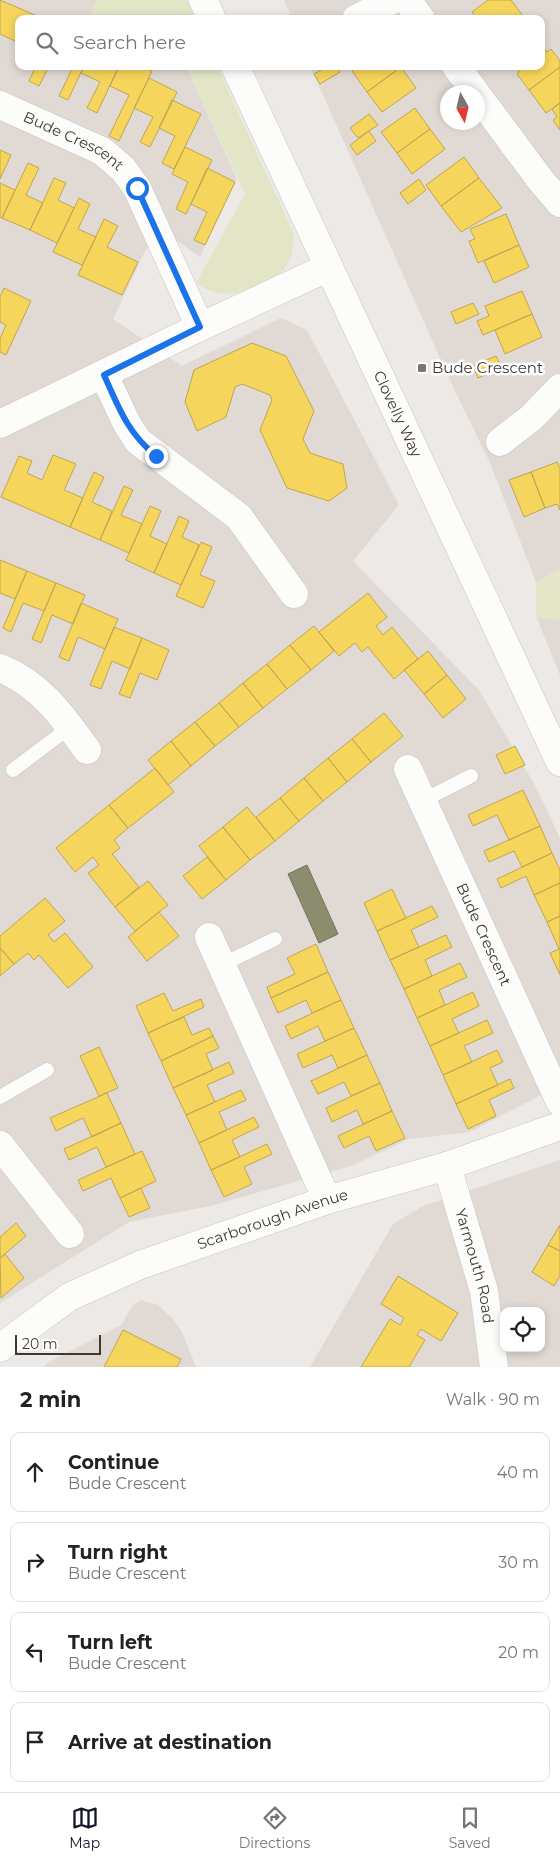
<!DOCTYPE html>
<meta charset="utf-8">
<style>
body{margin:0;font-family:Montserrat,sans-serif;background:#f6f6f6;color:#222}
.controls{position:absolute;right:15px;bottom:15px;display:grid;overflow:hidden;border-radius:10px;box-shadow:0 2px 8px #0003}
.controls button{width:45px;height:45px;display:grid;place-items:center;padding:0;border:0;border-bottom:1px solid #e0e0e0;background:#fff;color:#222;font:25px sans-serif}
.compass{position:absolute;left:440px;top:85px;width:45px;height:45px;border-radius:50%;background:#fff;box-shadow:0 2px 8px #0003;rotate:172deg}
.scale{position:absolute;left:15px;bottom:12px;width:86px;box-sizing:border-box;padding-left:5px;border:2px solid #413834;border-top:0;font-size:14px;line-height:18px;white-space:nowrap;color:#413834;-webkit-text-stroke:4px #fff;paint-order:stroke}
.stop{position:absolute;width:15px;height:15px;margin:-11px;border:4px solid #1a73e8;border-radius:50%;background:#fff}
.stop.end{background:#1a73e8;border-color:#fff;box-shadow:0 1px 5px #0008}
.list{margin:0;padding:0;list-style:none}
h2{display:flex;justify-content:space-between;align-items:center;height:65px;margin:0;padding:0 20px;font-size:21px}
h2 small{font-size:16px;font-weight:400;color:#767676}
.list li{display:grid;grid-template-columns:32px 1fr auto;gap:15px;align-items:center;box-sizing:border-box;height:80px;margin:0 10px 10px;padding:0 10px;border:1px solid #e0e0e0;border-radius:10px}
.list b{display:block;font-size:19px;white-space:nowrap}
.list p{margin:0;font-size:16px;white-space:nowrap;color:#767676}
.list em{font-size:16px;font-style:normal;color:#767676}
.icon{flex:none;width:28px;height:28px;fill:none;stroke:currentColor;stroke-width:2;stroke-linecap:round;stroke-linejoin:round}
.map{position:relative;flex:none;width:560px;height:1367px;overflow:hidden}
.search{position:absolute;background:#fff;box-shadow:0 2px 8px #0003;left:15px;right:15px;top:15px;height:55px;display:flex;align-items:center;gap:12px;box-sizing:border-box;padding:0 18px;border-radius:10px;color:#767676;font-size:19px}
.sheet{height:425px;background:#fff}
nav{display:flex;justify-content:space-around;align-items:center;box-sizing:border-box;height:70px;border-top:1px solid #e0e0e0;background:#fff;font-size:14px;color:#767676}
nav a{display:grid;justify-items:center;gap:2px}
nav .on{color:#111827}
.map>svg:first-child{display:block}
.residential{fill:#e1d9d3;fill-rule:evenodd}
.green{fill:#e3e5c7}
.homes{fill:#f6d55c;stroke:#c0a650}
.industry{fill:#8c8c6e;stroke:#76735d}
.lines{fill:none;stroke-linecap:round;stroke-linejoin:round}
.service-casing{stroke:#c9c5c2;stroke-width:15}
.minor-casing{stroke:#c9c5c2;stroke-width:29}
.tertiary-casing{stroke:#c9c5c2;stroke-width:29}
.service{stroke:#fcfcfb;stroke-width:14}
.minor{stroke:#fcfcfb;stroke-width:28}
.tertiary{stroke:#fcfcfb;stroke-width:28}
.route{stroke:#1a73e8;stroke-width:6}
.poi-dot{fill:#7d7672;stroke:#fff;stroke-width:2}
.labels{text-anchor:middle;stroke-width:5;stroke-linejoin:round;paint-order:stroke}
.street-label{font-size:15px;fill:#413834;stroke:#fff}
.poi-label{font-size:15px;fill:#413834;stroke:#fff;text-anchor:start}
</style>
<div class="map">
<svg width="560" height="1367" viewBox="0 0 560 1367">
<rect width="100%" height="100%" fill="#ede9e6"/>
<path class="residential" d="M0,0h97l-9,19h-69v47h161l8,4 49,109 -37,78 -24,-17 -30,9 -33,70 69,47 99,-48 26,12 92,175 -46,56 126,129 57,97 24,51v247l-90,47 -61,7 -58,27 -141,40 -81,16 -129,81z
M284,0h276v569l-24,13 -46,-119 -36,-74 -144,-323h231v-47h-249zM448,92h30v30h-30z
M536,616l24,5v54z
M560,1160v207h-250l83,-143 30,-18zM504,1311h37v37h-37z
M141,1300l17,5 14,13 10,14 14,35h-152l3,-4 74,-38 13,-21z"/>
<path class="green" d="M97,0h90l8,19h-107z
M180,66h37l77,168c-1,11 -1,24 -9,34 -6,7 -14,11 -23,15 -24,12 -42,16 -66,0l49,-89 -57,-124z
M560,569v52l-24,-5v-34z"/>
<path class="homes" d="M0,0l37,16 -1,3h-17v24l-19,-9z
M488,0h23l12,16 -3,3h-43l-5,-7z
M541,44l6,8 4,-3 9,12v6l-31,23 -12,-16 2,-2 -4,-6h26z
M36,66h13l-10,20 -10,-5z
M68,66h16l-16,34 -9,-4 13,-27z
M84,66h35l-22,47 -10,-5 13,-26 -19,-9z
M119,66h23l10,5 -33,70 -10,-5 20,-41 -19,-9z
M328,66h9l3,6 -20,12 -6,-10z
M358,66h42l1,1 -34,25 -15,-21z
M401,67l15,21 -34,24 -15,-20z
M560,67v36l-14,10 -17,-23z
M149,78l28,14 -27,55 -10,-5 13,-25 -19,-9z
M172,100l29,14 -27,55 -12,-6 13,-27 -16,-8z
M560,103v27l-7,-10 4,-3 -5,-8z
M415,108l15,21 -33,24 -16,-21z
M369,114l9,11 -20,13 -8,-10z
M430,129l15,20 -33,25 -15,-21z
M369,131l7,10 -19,14 -7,-10z
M185,147l27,13 -26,54 -10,-5 12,-27 -16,-8z
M0,150l11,5 -11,24z
M464,157l15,21 -38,28 -15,-21z
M28,163l11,5 -13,27 17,8 -13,27 -28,-12z
M207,168l28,14 -30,63 -11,-5 13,-28 -16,-8z
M54,178l12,5 -8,17 16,8 -17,35 -27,-13z
M479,178l23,30 -41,24 -20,-26z
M419,179l7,11 -18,14 -8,-11z
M0,183l15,7 -13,28 -2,-1z
M79,198l11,6 -12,25 18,8 -14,28 -29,-13z
M506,214l13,31 -41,18 -9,-22 6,-2 -5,-10z
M104,219l14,7 -11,21 31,15 -16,33 -44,-20z
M519,245l10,22 -35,16 -10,-22z
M4,288l27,13 -25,54 -6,-3v-14l6,-13 -6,-3v-25z
M522,291l10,23 -49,21 -6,-14 12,-5 -4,-10z
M473,303l6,11 -23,10 -5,-12z
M532,314l10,23 -37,17 -10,-24z
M252,343l34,13 28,55 -11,28 7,14 33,11 4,24 -18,13 -42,-13 -27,-58 12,-30 -2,-5 -28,-11 -7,3 -9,30 -29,14 -12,-29 9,-32z
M496,356l6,12 -24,10 -5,-12z
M53,455l23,9 -12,26 19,8 -13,29 -69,-30 18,-41 13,5 -5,12 15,7z
M557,462l3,6v42l-3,-6 -12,4 -14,-36z
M94,472l10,5 -12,25 20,9 -12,29 -30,-13z
M531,472l14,36 -21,9 -15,-37z
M124,486l9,4 -12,25 21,9 -13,29 -29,-13z
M150,506l11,5 -11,25 17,8 -13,29 -28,-13z
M179,516l10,5 -7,16 17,8 -18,40 -27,-12z
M201,542l11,5 -12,28 15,6 -12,27 -27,-12z
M0,560l27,11 -12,28 -15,-6z
M27,571l29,12 -12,28 -21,-8 -12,29 -8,-4z
M56,583l29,12 -12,29 -21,-9 -11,28 -9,-4z
M368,593l19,24 -11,9 7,9 9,-8 26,32 -24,20 -26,-32 -6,5 -7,-9 -16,13 -20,-24z
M81,603l37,16 -13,30 -27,-12 -9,24 -10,-4z
M314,626l20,25 -23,19 -21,-25z
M114,627l28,11 -12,31 -18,-8 -11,28 -11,-4z
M142,638l27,12 -12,30 -17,-7 -10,25 -11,-4z
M290,645l21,25 -24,19 -20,-25z
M428,651l19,24 -23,19 -20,-24z
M267,664l20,25 -24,19 -20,-25z
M447,675l19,24 -23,19 -19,-24z
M243,683l20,25 -24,19 -20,-24z
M219,703l20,24 -24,19 -20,-24z
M384,713l19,23 -32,26 -19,-23z
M195,722l20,24 -24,20 -20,-25z
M352,739l19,23 -24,20 -19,-24z
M171,741l20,25 -23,19 -20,-25z
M515,746l10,19 -20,9 -9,-19z
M328,758l19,24 -24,19 -19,-23z
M155,768l19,24 -46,36 -19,-23z
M304,778l19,23 -24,20 -19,-23z
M523,790l17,36 -31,14 -12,-25 -24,11 -5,-11z
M280,798l19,23 -24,20 -19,-24z
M109,805l19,23 -14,12 6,8 -8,6 27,33 -24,20 -27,-34 11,-8 -6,-8 -18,15 -19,-24z
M247,807l28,34 -25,19 -27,-33z
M540,826l12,27 -30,14 -8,-16 -25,11 -5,-11z
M223,827l27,33 -24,20 -27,-34z
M552,853l8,17v13l-26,12 -8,-19 -25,12 -4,-9z
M207,857l19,23 -24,19 -19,-23z
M148,881l20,24 -33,26 -20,-24z
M560,883v33l-13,6 -13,-27z
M392,889l14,29 -29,13 -13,-28z
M45,898l20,23 -17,14 6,7 11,-9 28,34 -25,21 -29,-33 -5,5 -6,-7 -14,11 -14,-16v-12z
M432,906l6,11 -27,13 8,17 -29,13 -13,-29z
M159,912l20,24 -32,25 -19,-24z
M560,916v33h-1l-12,-27z
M446,935l6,12 -27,13 7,16 -28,13 -14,-29z
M316,944l12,28 -57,26 -4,-11 28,-13 -8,-16z
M0,948l14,16 -14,12z
M559,949h1v26l-10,-22z
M460,963l7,14 -28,13 6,15 -28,13 -13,-29z
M328,972l13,28 -29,13 -6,-13 -28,13 -7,-15z
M473,992l6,14 -27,13 7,14 -29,13 -13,-28z
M164,993l9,18 28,-12 3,8 -56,26 -12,-27z
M341,1000l13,28 -29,13 -7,-15 -27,13 -6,-13z
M184,1017l8,18 17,-7 4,8 -52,25 -13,-28z
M487,1020l6,13 -29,13 8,16 -29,13 -13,-29z
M354,1028l13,27 -29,13 -6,-13 -29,13 -6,-14z
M213,1036l6,12 -13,6 7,16 -40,18 -12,-27z
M99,1047l19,41 -19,8 -19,-40z
M497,1050l6,12 -13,6 8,17 -42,19 -13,-29z
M367,1055l13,28 -29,13 -7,-14 -26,12 -7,-13z
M229,1062l5,11 -27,12 8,17 -29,13 -13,-27z
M510,1079l4,9 -25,12 7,16 -28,13 -12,-25z
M380,1083l12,28 -29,13 -6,-14 -25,12 -6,-14z
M241,1090l5,10 -27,12 8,18 -28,13 -13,-28z
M107,1093l14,30 -29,14 -9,-19 -27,13 -6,-13z
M392,1111l13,27 -29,13 -7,-15 -25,12 -6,-12z
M254,1117l5,10 -27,13 8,17 -29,13 -12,-27z
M121,1123l14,31 -29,13 -9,-20 -28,13 -5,-11z
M267,1144l5,10 -28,13 8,17 -28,13 -13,-27z
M142,1151l14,30 -36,17 -9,-20 -28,13 -5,-11z
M141,1188l9,20 -21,9 -9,-19z
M16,1223l10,13 -26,22v-21z
M560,1225v26l-12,-6z
M548,1245l12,6v25l-6,10 -22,-14z
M5,1254l19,24 -23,20 -1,-40z
M398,1276l60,37 -17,28 -20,-12 -4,6 8,5 -16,27h-48l29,-48 10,6 4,-7 -23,-14z
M123,1330l58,29 -4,8h-73z"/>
<path class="industry" d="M307,865l31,69 -19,9 -31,-69z"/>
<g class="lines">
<g class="service-casing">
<path id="service" d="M13,770l57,-43
M424,800l47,-24
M221,965l54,-26
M0,1097l47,-27"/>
</g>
<g class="minor-casing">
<g id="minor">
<path d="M407,0l14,19"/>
<path d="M356,19l36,-19"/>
<path d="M456,66l19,26"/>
<path d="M478,96l64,86 18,21"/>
<path id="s1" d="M0,105l102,46 21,18 14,19 63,139"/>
<path d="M104,375l22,47 12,19 101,76 55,77"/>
<path d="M0,424l200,-97 129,-60"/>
<path d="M500,442l31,-24 29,-30"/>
<path d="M0,668c41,17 62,47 87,82"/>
<path id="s2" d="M408,769l152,333"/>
<path d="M209,937l118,263"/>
<path d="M0,1145l70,89"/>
<path id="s3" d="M447,1166l37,125 10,76"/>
<path id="s4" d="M0,1348l69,-51 71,-32 187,-65 120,-34 113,-40"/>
</g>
</g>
<g class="tertiary-casing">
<g id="tertiary">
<path d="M203,0l9,19"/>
<path id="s5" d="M235,66l325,696"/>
</g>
</g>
<use href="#service" class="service"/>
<use href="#minor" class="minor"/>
<use href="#tertiary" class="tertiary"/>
</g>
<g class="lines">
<path class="route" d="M137,188l63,139 -96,48c15,33 23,57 52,81"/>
</g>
<rect class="poi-dot" x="417" y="363" width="10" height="10" rx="2.5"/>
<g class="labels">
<g class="street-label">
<text dy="5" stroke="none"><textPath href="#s1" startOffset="82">Bude Crescent</textPath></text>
<text dy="5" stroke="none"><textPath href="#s5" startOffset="384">Clovelly Way</textPath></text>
<text dy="5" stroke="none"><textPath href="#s2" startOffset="182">Bude Crescent</textPath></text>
<text dy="5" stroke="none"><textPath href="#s4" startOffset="304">Scarborough Avenue</textPath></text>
<text dy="5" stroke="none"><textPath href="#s3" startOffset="104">Yarmouth Road</textPath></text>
</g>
<g class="poi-label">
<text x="432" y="373">Bude Crescent</text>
</g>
</g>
</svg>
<div class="controls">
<button><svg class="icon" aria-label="locate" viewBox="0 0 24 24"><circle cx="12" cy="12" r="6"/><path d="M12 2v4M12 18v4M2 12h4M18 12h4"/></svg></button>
</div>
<svg class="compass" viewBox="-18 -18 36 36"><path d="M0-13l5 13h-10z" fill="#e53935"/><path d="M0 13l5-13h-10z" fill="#767676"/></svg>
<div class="scale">20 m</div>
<div class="stop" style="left:137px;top:188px"></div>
<div class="stop end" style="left:156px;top:456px"></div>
<div class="search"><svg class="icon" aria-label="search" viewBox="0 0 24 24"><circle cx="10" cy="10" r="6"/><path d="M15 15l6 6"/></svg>Search here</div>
</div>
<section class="sheet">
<h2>2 min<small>Walk · 90 m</small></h2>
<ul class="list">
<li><svg class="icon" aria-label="ahead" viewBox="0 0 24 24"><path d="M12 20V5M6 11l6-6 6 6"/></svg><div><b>Continue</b><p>Bude Crescent</p></div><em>40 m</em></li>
<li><svg class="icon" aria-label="right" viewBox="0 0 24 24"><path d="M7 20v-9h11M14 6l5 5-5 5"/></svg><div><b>Turn right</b><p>Bude Crescent</p></div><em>30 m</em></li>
<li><svg class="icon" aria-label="left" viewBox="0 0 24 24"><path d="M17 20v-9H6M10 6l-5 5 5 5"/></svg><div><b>Turn left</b><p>Bude Crescent</p></div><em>20 m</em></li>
<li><svg class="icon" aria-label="arrive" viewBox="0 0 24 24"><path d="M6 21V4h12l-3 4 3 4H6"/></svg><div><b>Arrive at destination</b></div></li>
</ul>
</section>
<nav>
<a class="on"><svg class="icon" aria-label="map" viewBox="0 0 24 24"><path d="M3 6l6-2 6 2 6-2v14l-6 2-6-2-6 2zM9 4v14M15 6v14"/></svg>Map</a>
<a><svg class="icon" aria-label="directions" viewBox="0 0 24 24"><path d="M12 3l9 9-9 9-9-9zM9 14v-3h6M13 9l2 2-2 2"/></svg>Directions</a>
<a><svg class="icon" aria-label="saved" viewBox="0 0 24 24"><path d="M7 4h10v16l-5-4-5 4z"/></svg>Saved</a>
</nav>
